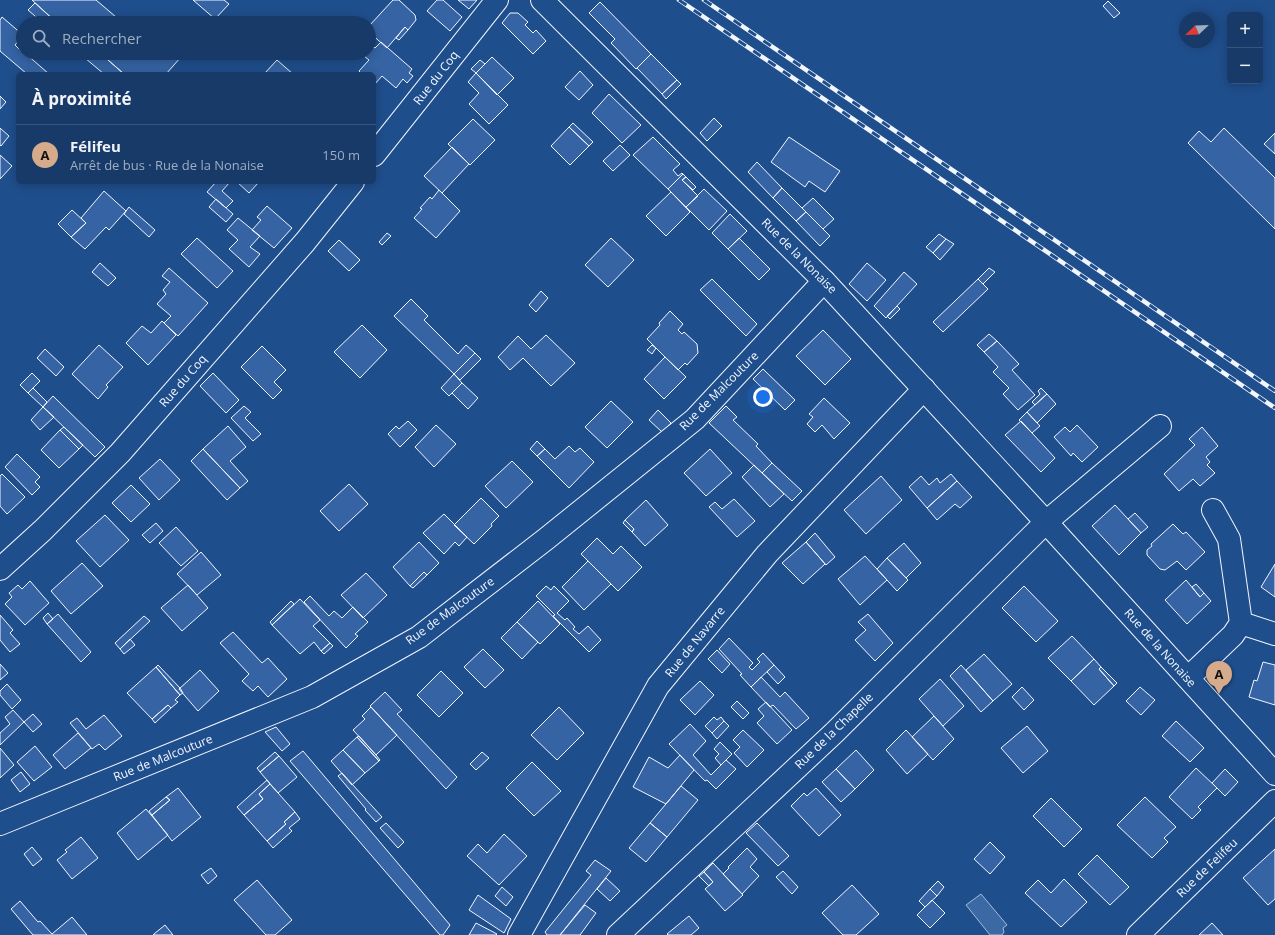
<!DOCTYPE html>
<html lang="fr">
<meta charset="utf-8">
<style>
body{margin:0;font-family:"Open Sans",sans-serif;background:#20416f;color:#f1f3f6}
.controls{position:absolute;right:12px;top:12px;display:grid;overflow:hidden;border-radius:6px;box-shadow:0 2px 10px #0003}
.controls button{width:36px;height:36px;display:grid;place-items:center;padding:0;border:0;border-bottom:1px solid #36547d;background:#173a69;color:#f1f3f6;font:20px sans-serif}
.compass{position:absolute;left:1179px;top:12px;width:36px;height:36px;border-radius:50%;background:#173a69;box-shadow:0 2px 10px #0003;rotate:247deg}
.you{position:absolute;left:763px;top:397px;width:14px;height:14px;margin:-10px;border:3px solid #fff;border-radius:50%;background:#1a73e8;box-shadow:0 0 0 6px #1a73e833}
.badge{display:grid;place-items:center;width:26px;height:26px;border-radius:50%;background:#d6ab8b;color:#111;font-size:13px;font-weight:700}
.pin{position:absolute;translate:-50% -33px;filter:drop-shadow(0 1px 2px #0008)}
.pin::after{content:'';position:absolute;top:21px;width:14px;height:12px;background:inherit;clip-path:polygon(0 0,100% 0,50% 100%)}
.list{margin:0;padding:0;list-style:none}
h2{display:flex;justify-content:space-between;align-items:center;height:52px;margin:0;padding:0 16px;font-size:17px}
h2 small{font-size:13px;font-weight:400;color:#9eadc0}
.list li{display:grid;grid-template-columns:26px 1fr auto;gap:12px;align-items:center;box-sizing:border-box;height:60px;padding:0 16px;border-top:1px solid #36547d}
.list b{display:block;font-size:15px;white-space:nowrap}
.list p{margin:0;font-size:13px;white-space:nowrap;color:#9eadc0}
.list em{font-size:13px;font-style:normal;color:#9eadc0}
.icon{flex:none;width:22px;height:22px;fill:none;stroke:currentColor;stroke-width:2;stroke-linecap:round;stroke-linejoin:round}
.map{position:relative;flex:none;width:1275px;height:935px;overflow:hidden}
.search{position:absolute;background:#173a69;box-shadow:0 2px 10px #0003;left:16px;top:16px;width:360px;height:44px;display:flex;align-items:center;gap:10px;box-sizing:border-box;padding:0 14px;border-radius:22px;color:#9eadc0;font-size:15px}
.panel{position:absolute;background:#173a69;box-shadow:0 2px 10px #0003;left:16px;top:72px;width:360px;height:112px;border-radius:6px}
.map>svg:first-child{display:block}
.water{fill:#3b69a3;stroke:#a8bbd7}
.building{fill:#3563a3;stroke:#f2f6ff}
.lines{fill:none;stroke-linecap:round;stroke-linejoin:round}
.minor-casing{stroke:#f2f6ff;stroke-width:24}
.secondary-casing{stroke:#f2f6ff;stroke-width:24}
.minor{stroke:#1f4e8c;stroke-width:22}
.secondary{stroke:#1f4e8c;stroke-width:22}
.rail-casing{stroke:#f2f6ff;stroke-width:4.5}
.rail{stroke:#1f4e8c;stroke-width:3;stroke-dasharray:9;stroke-linecap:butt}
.labels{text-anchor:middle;stroke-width:3;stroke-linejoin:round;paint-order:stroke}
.street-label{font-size:12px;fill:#f2f6ff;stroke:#1f4e8c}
</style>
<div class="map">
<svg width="1275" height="935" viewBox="0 0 1275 935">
<rect width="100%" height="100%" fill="#1f4e8c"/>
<path class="water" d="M981,894l26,31 -4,3 1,4 -2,3h-12l-24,-30z"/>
<path class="building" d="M32,0h64l27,23h-66z
M193,0h31l5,4 -14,15z
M393,0h6l16,15 1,5 -8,10 -3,-3 -18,21 -18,-16v-6z
M437,0h6l19,17 -12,14 -23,-20z
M458,0h19l-8,9z
M1108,1l12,12 -6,5 -11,-12z
M600,2l51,52 -15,15 -25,-26 4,-4 -26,-26z
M35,3l22,20h-14l-15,-13z
M510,13h8l10,9 -3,3 8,8 3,-3 10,11 -13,13 -31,-31z
M2,17l21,18 -8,10 8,8h2l24,21h-22l-27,-23v-31z
M405,27l3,3 -9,10 -3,-2z
M381,42l31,27 -3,4 4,3 -6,7 -4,-4 -7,9 -14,-12 -8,9v-11h-12l-3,-3 10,-11 -5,-4 2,-3h3v-3l3,-4 3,2z
M79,53h21l24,21h-20z
M100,53h76l5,4 -15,17h-42z
M651,54l26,26 -15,14 -25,-26z
M492,57l22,21 -17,17 -21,-22z
M277,60l16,14h-29z
M480,60l5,4 -9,9 -5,-4z
M580,71l13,14 -14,15 -14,-13z
M476,73l32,32 -19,19 -20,-20 10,-11 -11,-11z
M677,80l4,4 -15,15 -4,-5z
M609,94l32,31 -19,18 -30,-30z
M0,96l6,6 -6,7z
M714,118l8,8 -15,15 -7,-8z
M473,119l22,21 -25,25 -22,-21z
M573,123l20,19 -4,4 -20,-19z
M569,127l20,19 -19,19 -19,-19z
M0,128l9,8 -8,10 -1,-1z
M1224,128l51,50v51l-87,-86 11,-12 12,11z
M1275,133v21l-11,-10z
M653,137l27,27 -7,6 5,6 4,-3 1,1 -15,15 -35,-34z
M789,137l51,34 -15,21 -16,-11 -4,6 -34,-25z
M620,145l10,10 -17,16 -10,-10z
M452,147l17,17 -27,29 -18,-17z
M0,155l12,11 -12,13z
M757,162l25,26 -9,10 -25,-26z
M683,174l3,3 -4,3 16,16 -12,11 -18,-18z
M686,177l10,10 -3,3 -11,-10z
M216,182h14l-8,9 11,10 -7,7 -19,-16z
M237,182h22l-10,11z
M782,188l24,24 -10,9 -23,-23z
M704,189l23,22 -18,19 -23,-23z
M439,190l21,21 -24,27 -22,-20 8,-9 -2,-1 10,-11 2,2z
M104,191l22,20 -17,19 -3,-3 -21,22 -14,-12 15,-14 -5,-5z
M671,192l19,20 -24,24 -20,-20z
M813,198l21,21 -11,10 -21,-21z
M216,199l17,15 -7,8 -17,-15z
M267,206l25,22 -18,20 -22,-18 9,-10 -4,-3z
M129,207l26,23 -6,7 -25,-23z
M72,210l14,13 -15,14 -13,-13z
M806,212l24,24 -10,10 -24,-25z
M730,214l17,17 -19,18 -16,-16z
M238,218l22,18 -10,11 10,7 -11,13 -20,-18 9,-9 -11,-10z
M387,233l4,3 -9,9 -3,-3z
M939,234l7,5 -13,14 -7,-6z
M197,238l36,33 -16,17 -36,-34z
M611,238l23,22 -26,27 -23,-22z
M739,238l31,31 -11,11 -31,-31z
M946,239l8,5 -14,16 -7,-7z
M339,240l21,20 -11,11 -21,-20z
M100,263l16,15 -8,8 -16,-14z
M867,263l19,17 -19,21 -18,-17z
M169,268l39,35 -30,33 -14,-13 7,-7 -14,-12 9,-10 -3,-4 7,-8 -8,-6z
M989,268l6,4 -12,12 -5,-5z
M904,272l13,12 -31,34 -12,-12z
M712,279l45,45 -11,12 -46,-46z
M978,279l10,10 -45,43 -10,-10z
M541,291l7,7 -12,14 -7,-7z
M411,299l17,17 -4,4 34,34 8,-9 9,8 -21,21 -60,-58z
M897,306l3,3 -10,10 -3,-3z
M670,311l13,13 -5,6 4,4 2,-2 13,12 1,9 -11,12 -2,-2 -7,7 -31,-31 13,-14 -1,-2z
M162,321l14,14 -28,30 -22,-22 16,-17 9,7z
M362,325l25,25 -27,28 -26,-26z
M823,330l28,29 -26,26 -29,-29z
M989,334l8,7 -13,11 -7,-7z
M546,335l29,28 -24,23 -28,-28 -13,12 -12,-13 20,-21 13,13z
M997,341l22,23 -7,6 23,25 -17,15 -15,-16 6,-6 -16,-16 5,-5 -14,-15z
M99,345l24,22 -17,18 2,2 -10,12 -26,-25z
M652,345l4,3 -4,6 -5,-4z
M262,346l24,24 -12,12 8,8 -9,9 -32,-32z
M45,349l19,18 -8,9 -19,-18z
M475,353l6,6 -21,21 -6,-6z
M665,357l21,20 -22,22 -20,-20z
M763,369l32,31 -10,10 -32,-31z
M32,373l8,8 -12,12 -8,-8z
M213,373l26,27 -13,13 -26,-27z
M454,374l8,9 -13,13 -8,-8z
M462,383l16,15 -10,11 -16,-16z
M33,388l14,14 -4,5 -15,-14z
M1041,388l6,6 -12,11 -3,-3 8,-8 -2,-3z
M1047,394l9,10 -19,19 -10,-11z
M53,396l52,51 -10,10 -52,-50z
M824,398l26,25 -16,16 -12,-14 -7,7 -8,-8 6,-7 -4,-3z
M611,401l22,21 -26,26 -22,-21z
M244,406l7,6 -6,6 16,16 -8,7 -22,-23z
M726,406l11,11 -4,3 25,24 -2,2 16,17 -10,10 -53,-50z
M43,407l11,10 -14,13 -9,-10z
M658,410l13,13 -9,9 -13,-12z
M1027,412l13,14 -8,7 -13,-13z
M408,421l9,9 -17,17 -12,-13 8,-8 3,3z
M1021,421l34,37 -14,14 -36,-37z
M436,425l20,19 -22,23 -19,-20z
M1077,425l21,22 -16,15 -9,-9 -2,3 -17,-19 11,-10 5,5z
M228,426l18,21 -16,14 18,20 -8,7 -37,-39z
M64,427l19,18 -4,4 -19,-19z
M1202,427l16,19 -12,11 4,5 -3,3 8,8 -15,13 -7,-7 -14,12 -15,-17 31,-29 -6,-6z
M60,430l19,19 -20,19 -18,-18z
M537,441l8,8 -8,7 -7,-7z
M569,446l6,6 5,-4 14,14 -25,26 -32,-32 8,-7 10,10z
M203,449l37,39 -13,12 -36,-39z
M710,449l22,24 -26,23 -22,-23z
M17,454l23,23 -5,5 5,5 -8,8 -27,-28z
M160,459l20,21 -21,20 -20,-22z
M512,461l21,21 -27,26 -21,-22z
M772,463l30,28 -10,10 -30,-28z
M754,465l30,29 -14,13 -28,-30z
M2,474l23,23 -18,17 -7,-8v-30z
M951,474l6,7 -30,27 -18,-21 12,-11 8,9 8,-7 3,5z
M881,476l21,24 -36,34 -22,-24z
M957,481l15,16 -12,11 -5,-4 -18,16 -10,-12z
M349,484l19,20 -29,27 -19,-20z
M131,485l19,19 -19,18 -19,-19z
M481,498l18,18 -8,8 1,2 -18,18 -20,-19z
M734,499l21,22 -18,16 -28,-30 6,-5 7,7z
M646,500l22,25 -23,21 -13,-14 2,-3 -9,-9z
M1115,505l26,28 -22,22 -27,-29z
M1135,513l13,14 -7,6 -13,-14z
M444,514l23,23 -8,9 -4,-4 -11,12 -21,-21z
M105,515l24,25 -29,27 -24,-26z
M625,520l9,9 -2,3 -9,-9z
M156,523l7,8 -13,12 -8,-8z
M1173,524l10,10 3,-2 19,20 -19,18 -9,-9 -12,9 -5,-1 -13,-14v-5l5,-4 -1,-2z
M176,527l22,24 -17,15 -22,-23z
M815,533l20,24 -9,8 -20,-23z
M597,538l16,16 8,-8 21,21 -24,24 -37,-37z
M419,542l20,21 -12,12 -3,-3 -14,14 -17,-19z
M806,542l19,22 -22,20 -21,-21z
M904,543l17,20 -15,15 -19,-20z
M201,552l20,23 -24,20 -20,-21z
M865,556l22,24 -27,25 -22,-26z
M887,558l21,22 -11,11 -20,-22z
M588,561l23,23 -27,26 -22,-23z
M82,563l21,23 -32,28 -20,-23z
M1275,564v33l-14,-10z
M424,572l3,3 -14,13 -3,-2z
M366,573l21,22 -24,23 -22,-23z
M1186,580l14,17 4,-4 7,8 -24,23 -22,-24z
M30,581l19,22 -24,22 -20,-21 7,-7 -3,-4 9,-8 4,4z
M1196,584l8,9 -4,4 -8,-10z
M188,585l20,23 -26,23 -21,-23z
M546,586l5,4 3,-4 15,15 -12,12 8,7 2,-2 8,9 -2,2 6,5 9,-8 13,14 -12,12 -36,-36 2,-1 -19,-19z
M1024,586l34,35 -22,21 -34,-34z
M310,596l19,20 5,-5 8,7 11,-11 15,15 -13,12 3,2 -12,12 -42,-46z
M300,599l20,21 -7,6 17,17 -9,8 -7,-9 -14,12 -28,-29z
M291,601l3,3 -22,21 -2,-3z
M538,601l22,23 -20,20 -23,-22z
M48,613l5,6 -6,5 -4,-6z
M58,614l33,38 -10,10 -34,-38z
M868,614l25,29 -18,18 -20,-21 11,-10 -8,-8z
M0,615l13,15 -3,3 10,11 -10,8 -10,-12z
M144,616l6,5 -30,28 -5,-6z
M517,622l21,20 -16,17 -21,-21z
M233,632l29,31 6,-5 19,21 -19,18 -10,-11 -5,5 -11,-10 7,-7 -29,-31z
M1072,636l22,23 -23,22 -23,-23z
M729,638l24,25 -4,4 3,3 8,-8 -3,-3 6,-6 11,12 -23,22 -11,-12 2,-1 -23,-25z
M130,639l5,6 -11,9 -4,-5z
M330,643l3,3 -9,8 -3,-3z
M483,649l21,21 -19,18 -21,-21z
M717,650l13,14 -8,9 -14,-14z
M984,654l28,30 -19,17 -27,-31z
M1094,659l7,8 -2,2 15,17 -20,19 -23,-24z
M1263,662l12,3v40l-26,-8 5,-17 3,1z
M0,664l8,9 -8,7z
M158,665l22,23 3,5 -3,2 -24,-28z
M774,665l11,12 -7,7 -11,-12z
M961,665l32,36 -12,11 -31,-36z
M156,667l24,28 -5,5 3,2 -7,6 -3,-3 -16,14 -25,-26z
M1101,667l16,16 -3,3 -15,-17z
M200,670l19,21 -21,20 -19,-22z
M441,671l22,22 -24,24 -22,-22z
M761,677l19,20 5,-5 24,26 -13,11 -23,-24 -3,2 -19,-20z
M940,679l24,27 -21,20 -24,-27z
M700,681l14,14 -19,20 -15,-15z
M7,684l14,16 -9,9 -12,-14v-4z
M1022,687l12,13 -10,10 -12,-13z
M1140,687l15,13 -14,15 -15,-14z
M385,692l17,18 -5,4 60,63 -11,12 -76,-83z
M737,701l12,12 -6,6 -12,-12z
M766,702l26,28 -15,14 -20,-21 7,-7 -6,-7z
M168,705l3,3 -16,15 -3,-4z
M371,707l26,28 -21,20 -23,-25 12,-11 -3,-3z
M559,707l25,26 -27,27 -26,-25z
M13,710l11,12 -24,23v-12l10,-9 -5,-7z
M33,714l9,10 -9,8 -9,-10z
M104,715l18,21 -17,14 -6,-6 -7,5 -22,-26 7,-5 9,11z
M934,716l20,23 -21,21 -21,-23z
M714,717l3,3 4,-3 3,4 -12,12 -7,-7z
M724,721l5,5 -12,13 -5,-6z
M1176,721l28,27 -14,14 -28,-26z
M690,724l16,17 -13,14 18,20 15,-15 10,9 -20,20 -9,-9 -2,1 -36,-37z
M1027,726l21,25 -25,22 -22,-25z
M276,727l14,17 -8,7 -17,-19z
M743,730l21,20 -17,17 -13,-14 6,-6 -7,-7z
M906,730l22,24 -21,20 -21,-24z
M78,733l13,15 -26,21 -12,-14z
M359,736l17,19 4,5 -1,1 -22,-24z
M357,737l22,24 -14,12 -22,-23z
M720,742l12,12 -11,11 -6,-7 4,-4 -5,-5z
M35,746l17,21 -18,14 -17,-19z
M0,748l14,17 -14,13z
M343,750l22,23 -13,12 -21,-24z
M856,750l18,20 -19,19 -19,-20z
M303,751l147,174 -7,10h-3l-150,-174z
M275,752l4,4 -19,16 -3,-4z
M482,752l7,6 -13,12 -6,-6z
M680,755l14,15 -28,34 -33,-17 16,-30 19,11z
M279,756l18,21 -19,16 -18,-21z
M532,762l29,29 -27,25 -28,-28z
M1196,768l21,20 -19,19 3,3 -9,9 -23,-22z
M836,769l19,20 -14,13 -19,-20z
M1225,769l13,13 -13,14 -13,-13z
M21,772l9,12 -10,8 -9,-12z
M342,773l40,44 -6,5 -11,-12 1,-1 -28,-33z
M267,780l3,4 -11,10 4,5 -19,16 -7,-8z
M270,784l25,28 -11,10 2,2 -19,17 -23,-26 19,-16 -4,-5z
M681,786l17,14 -31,37 -17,-14z
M178,788l23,29 -29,24 -20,-26 18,-15 -4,-3z
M816,788l25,27 -22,21 -28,-30 13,-13 3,3z
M166,797l4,3 -18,15 -3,-4z
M1145,797l31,30 -12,11 4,4 -16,16 -35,-33z
M1051,798l31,31 -18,18 -31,-31z
M146,809l22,26 -30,25 -21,-27z
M295,812l5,7 -11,9 3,3 -19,17 -6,-7 19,-17 -2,-2z
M386,823l18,19 -6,6 -18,-20z
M650,823l17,14 -21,25 -17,-14z
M757,823l32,33 -11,10 -32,-33z
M504,834l23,22 -28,29 -32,-29 11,-12 9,9z
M81,837l17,21 -26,21 -15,-19 10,-8 -2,-2z
M990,842l15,15 -15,17 -16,-15z
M32,847l10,12 -9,7 -9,-12z
M747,848l10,11 -7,8 9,9 -17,18 -19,-20 6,-6 -1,-1z
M1275,849v50l-7,6 -25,-27z
M1097,855l32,32 -19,18 -32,-31z
M595,860l16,11 -51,64h-13l-2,-3 46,-57 -5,-4z
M713,863l30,32 -18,16 -20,-22 8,-7 -9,-10z
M211,868l6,8 -9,8 -7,-9z
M783,871l15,16 -6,7 -16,-17z
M704,872l9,10 -4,4 -10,-10z
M606,878l14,13 -10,10 -13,-12z
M1064,879l23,23 -26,25 -36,-34 13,-13 13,13z
M257,880l35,40 -17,15h-9l-32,-35z
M938,881l6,6 -7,9 -7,-7z
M852,885l27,29 -23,21h-13l-21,-22z
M502,887l11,10 -7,9 -11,-10z
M930,889l7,7 -12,11 -6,-6z
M478,895l33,24 -7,14 -35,-23z
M932,900l13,13 -15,15 -13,-13z
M20,901l18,21 2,-1 12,13 20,-17 15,18h-54l-22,-26z
M585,905l11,8 -16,22h-20z
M689,916l10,12 -8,7h-23l-1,-1z
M476,923l21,11 -1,1h-27z
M1212,923l11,12h-24z
M165,925l8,10h-20l1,-1z"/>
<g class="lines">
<g class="minor-casing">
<path id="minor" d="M374,155l123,-155
M0,569l43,-39 77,-77 185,-211 48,-60
M1241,623l34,11
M1188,678l45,-43 8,-12 -12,-84 -16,-29
M0,824l312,-127 107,-60 127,-98 149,-120 129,-138
M519,935l139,-249 109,-132 157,-165
M618,935l217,-203 211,-210 114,-96
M1138,935l137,-134"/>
</g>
<g class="secondary-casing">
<path id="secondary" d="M542,0l282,281 222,241 229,252"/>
</g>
<use href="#minor" class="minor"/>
<use href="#secondary" class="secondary"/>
<g class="rail-casing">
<path id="rail" d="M679,0l596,408
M704,0l571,391"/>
</g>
<use href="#rail" class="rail"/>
</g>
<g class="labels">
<g class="street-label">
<text transform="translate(436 78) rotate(-52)" y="4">Rue du Coq</text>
<text transform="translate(799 256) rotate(45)" y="4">Rue de la Nonaise</text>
<text transform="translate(183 381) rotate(-49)" y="4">Rue du Coq</text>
<text transform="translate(719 391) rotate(-45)" y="4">Rue de Malcouture</text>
<text transform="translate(450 611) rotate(-36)" y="4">Rue de Malcouture</text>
<text transform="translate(695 642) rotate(-51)" y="4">Rue de Navarre</text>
<text transform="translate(1160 648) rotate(48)" y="4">Rue de la Nonaise</text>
<text transform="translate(834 731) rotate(-44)" y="4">Rue de la Chapelle</text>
<text transform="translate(163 758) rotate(-22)" y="4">Rue de Malcouture</text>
<text transform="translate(1207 868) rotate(-44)" y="4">Rue de Felifeu</text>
</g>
</g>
</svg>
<div class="controls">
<button>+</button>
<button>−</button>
</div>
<svg class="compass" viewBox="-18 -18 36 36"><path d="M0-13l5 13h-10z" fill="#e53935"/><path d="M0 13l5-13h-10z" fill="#9eadc0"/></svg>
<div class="you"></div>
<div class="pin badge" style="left:1219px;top:694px">A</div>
<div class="search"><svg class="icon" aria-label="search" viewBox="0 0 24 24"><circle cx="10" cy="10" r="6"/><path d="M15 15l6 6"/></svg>Rechercher</div>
<section class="panel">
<h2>À proximité<small></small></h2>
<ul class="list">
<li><span class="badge">A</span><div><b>Félifeu</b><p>Arrêt de bus · Rue de la Nonaise</p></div><em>150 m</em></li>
</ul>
</section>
</div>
